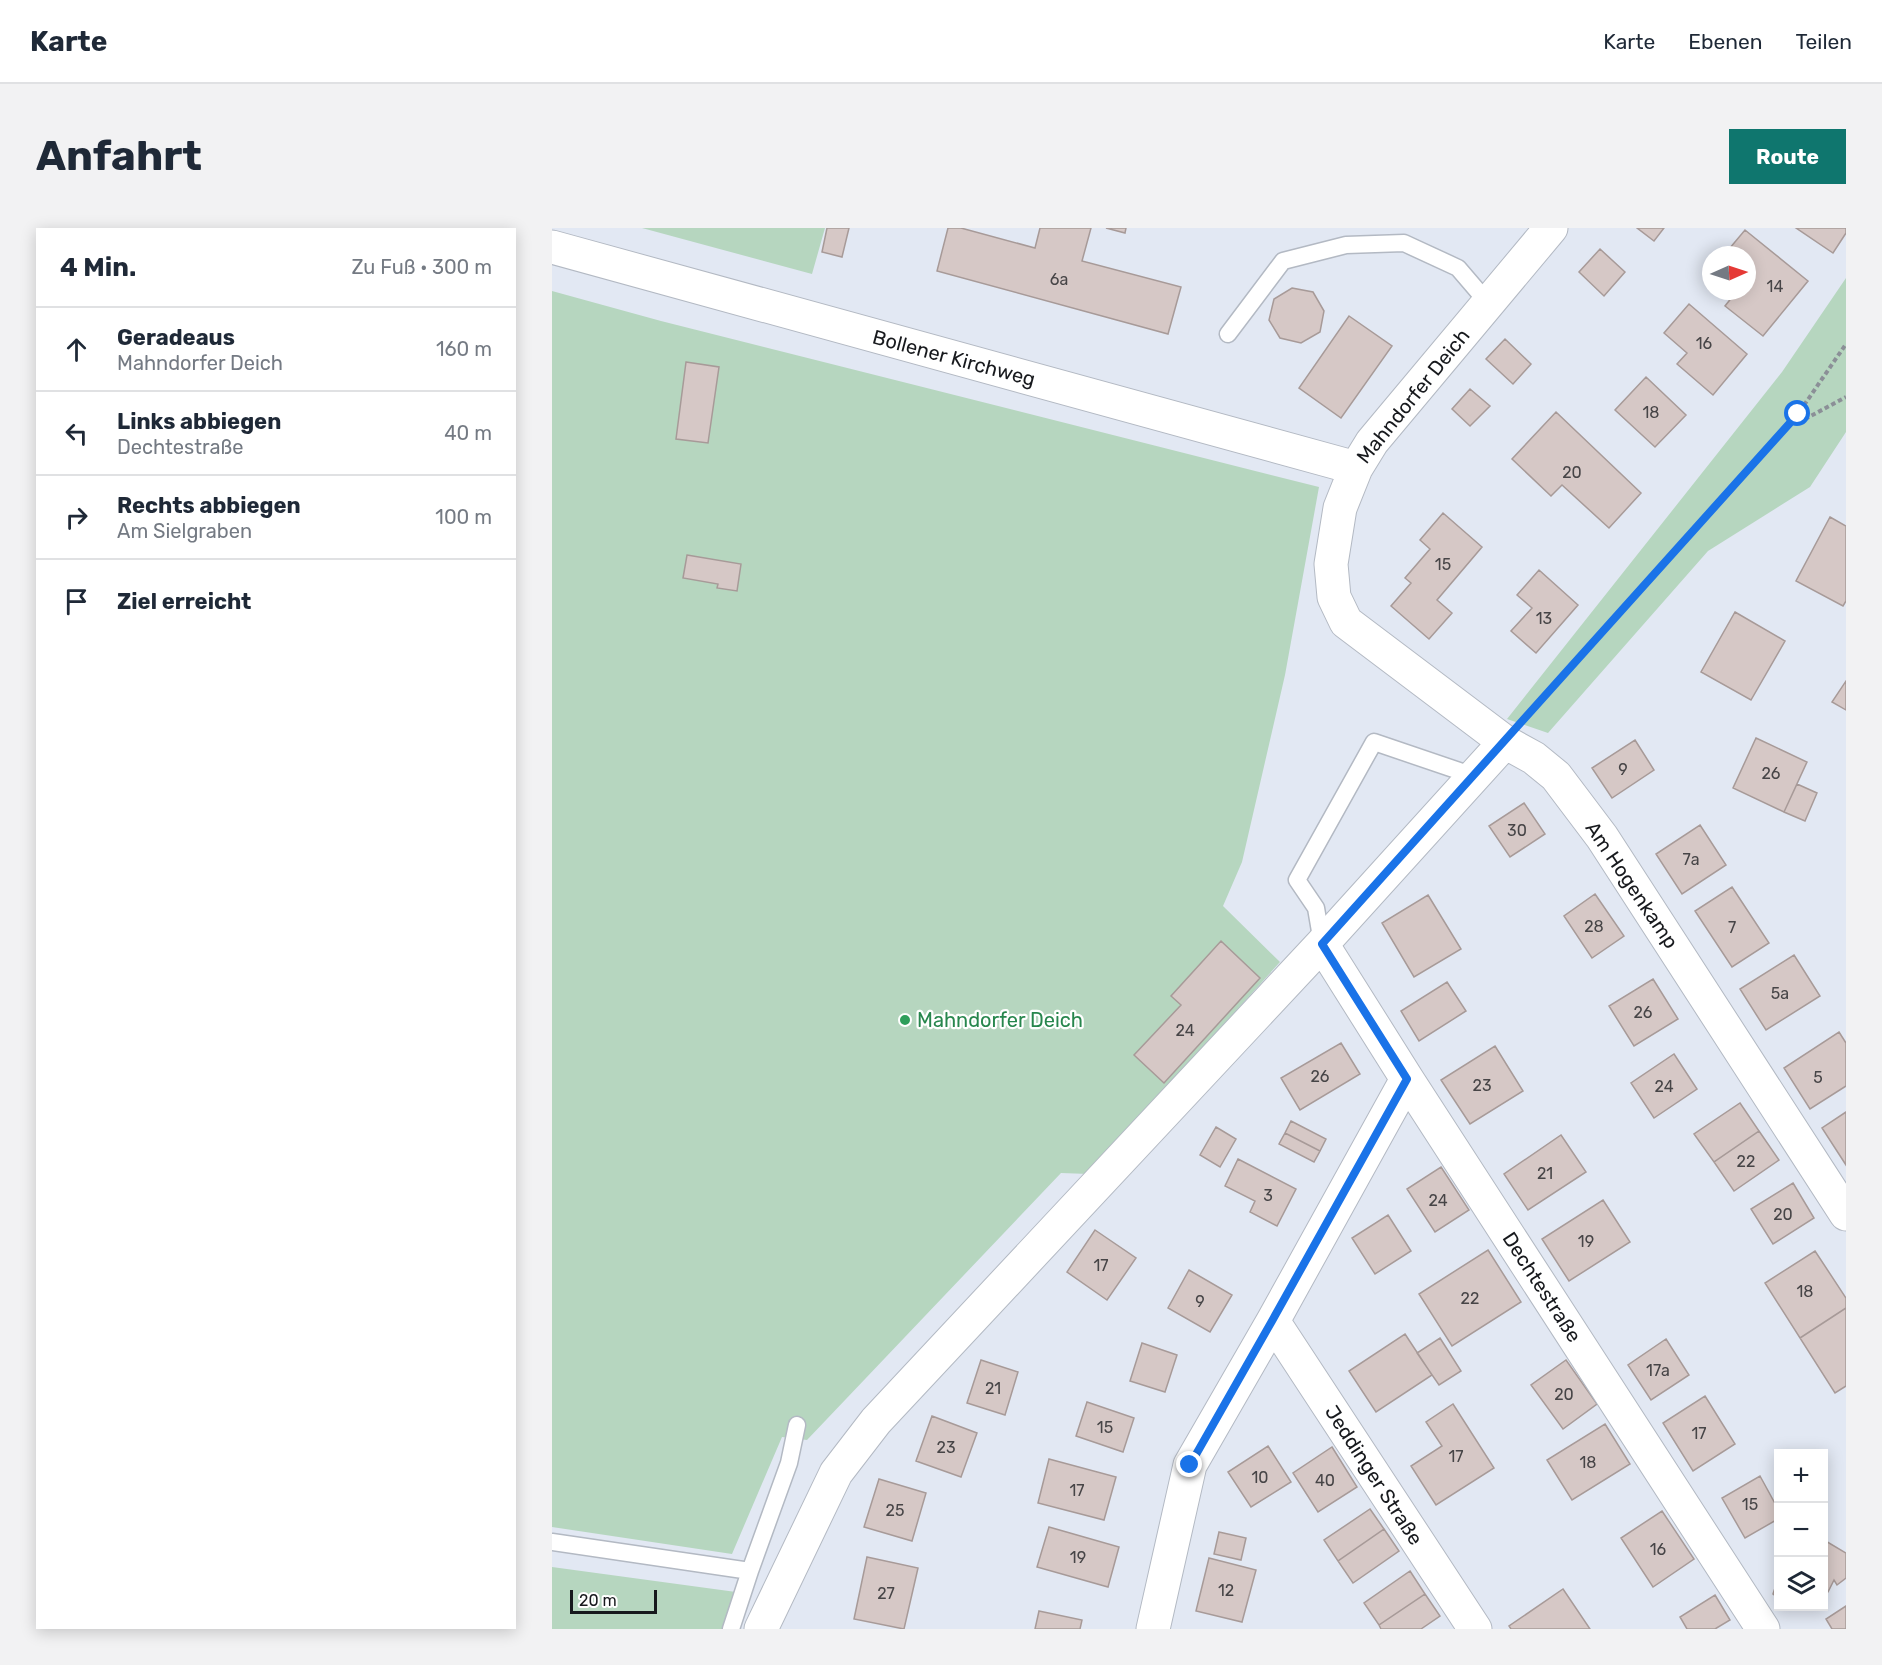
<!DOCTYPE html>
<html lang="de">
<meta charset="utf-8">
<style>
body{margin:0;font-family:Rubik,sans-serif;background:#f2f2f3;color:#1f2937}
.controls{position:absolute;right:18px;bottom:18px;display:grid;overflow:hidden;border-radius:0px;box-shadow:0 3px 15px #0003}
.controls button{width:54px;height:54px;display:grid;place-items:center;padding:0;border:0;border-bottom:2px solid #e0e1e3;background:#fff;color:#1f2937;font:30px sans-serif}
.compass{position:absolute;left:1150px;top:18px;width:54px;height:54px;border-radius:50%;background:#fff;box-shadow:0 3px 15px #0003;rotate:87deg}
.scale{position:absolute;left:18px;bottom:15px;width:87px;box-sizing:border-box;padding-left:6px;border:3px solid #17191d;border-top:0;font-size:16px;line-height:21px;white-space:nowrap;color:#17191d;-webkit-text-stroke:4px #fff;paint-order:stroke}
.stop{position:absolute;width:18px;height:18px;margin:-14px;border:4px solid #1a73e8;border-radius:50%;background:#fff}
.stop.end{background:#1a73e8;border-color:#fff;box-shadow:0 2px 6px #0008}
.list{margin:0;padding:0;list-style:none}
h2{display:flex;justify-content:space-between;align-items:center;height:78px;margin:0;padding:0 24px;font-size:26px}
h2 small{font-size:20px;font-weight:400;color:#747a83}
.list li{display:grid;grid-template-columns:39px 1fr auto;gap:18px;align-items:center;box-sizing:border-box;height:84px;padding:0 24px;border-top:2px solid #e0e1e3}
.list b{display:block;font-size:22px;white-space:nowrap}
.list p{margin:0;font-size:20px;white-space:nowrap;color:#747a83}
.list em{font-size:20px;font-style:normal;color:#747a83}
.icon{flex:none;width:33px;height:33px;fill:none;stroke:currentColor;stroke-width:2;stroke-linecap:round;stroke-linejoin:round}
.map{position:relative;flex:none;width:1294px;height:1401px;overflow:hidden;border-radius:0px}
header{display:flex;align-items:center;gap:36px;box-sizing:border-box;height:84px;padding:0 30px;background:#fff;border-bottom:2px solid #e0e1e3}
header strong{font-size:28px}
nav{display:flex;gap:33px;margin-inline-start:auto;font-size:21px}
.intro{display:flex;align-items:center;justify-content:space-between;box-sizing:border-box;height:144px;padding:0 36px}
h1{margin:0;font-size:42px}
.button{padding:15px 27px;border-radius:0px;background:#0f766e;color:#fff;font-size:21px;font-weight:700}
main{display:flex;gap:36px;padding:0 36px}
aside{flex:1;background:#fff;border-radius:0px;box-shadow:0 3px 15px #0003}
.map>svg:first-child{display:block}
.green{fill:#b6d6bf}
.building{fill:#d6c8c6;stroke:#a79a98;stroke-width:1.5}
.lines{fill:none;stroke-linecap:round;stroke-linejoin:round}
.lane-casing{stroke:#b3b9c3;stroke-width:19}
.street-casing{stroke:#b3b9c3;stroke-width:35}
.path{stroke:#8b8f97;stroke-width:4;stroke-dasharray:4.5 3;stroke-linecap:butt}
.lane{stroke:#fff;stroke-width:16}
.street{stroke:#fff;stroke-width:33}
.route{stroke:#1a73e8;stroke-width:8}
.leisure-dot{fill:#2e9e5b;stroke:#fff;stroke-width:2}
.labels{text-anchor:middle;stroke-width:4.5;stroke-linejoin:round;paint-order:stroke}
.number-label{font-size:16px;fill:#474547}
.street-label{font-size:20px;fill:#17191d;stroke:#fff}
.leisure-label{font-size:20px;fill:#27864d;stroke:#fff;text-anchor:start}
</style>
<header>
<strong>Karte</strong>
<nav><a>Karte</a><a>Ebenen</a><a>Teilen</a></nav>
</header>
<div class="intro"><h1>Anfahrt</h1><a class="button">Route</a></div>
<main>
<aside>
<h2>4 Min.<small>Zu Fuß · 300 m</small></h2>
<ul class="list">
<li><svg class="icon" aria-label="ahead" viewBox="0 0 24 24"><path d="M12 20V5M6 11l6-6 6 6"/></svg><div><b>Geradeaus</b><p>Mahndorfer Deich</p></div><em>160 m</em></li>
<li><svg class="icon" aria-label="left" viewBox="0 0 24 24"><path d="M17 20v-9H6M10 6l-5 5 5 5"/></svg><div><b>Links abbiegen</b><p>Dechtestraße</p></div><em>40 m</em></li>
<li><svg class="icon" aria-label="right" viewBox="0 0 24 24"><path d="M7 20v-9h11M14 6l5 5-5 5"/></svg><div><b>Rechts abbiegen</b><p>Am Sielgraben</p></div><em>100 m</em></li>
<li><svg class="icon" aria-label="arrive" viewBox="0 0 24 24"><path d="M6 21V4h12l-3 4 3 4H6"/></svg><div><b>Ziel erreicht</b></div></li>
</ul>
</aside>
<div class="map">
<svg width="1294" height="1401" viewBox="0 0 1294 1401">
<rect width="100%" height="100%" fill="#e2e8f3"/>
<path class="green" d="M90,0h183l-13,46z
M1294,50v154l-36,55 -102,64 -160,182 -41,-14 275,-347z
M0,63l109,30 658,166 -34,188 -43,187 -19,44 57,56 -191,212 -28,-1 -254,267 -25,-3 -50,117 -180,-27z
M0,1339l184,25 -14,37h-170z"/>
<path class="building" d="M275,0h22l-7,29 -20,-5z
M396,0h13l74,20 5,-20h51l-9,33 99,26 -13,47 -231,-63z
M554,0h20l-1,5z
M1085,0h27l-10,13z
M1244,0h50v5l-13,20z
M1193,2l63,51 -45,55 -38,-30 12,-15h10v-36h-23z
M1048,21l25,23 -21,24 -25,-24z
M740,60l21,4 11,19 -4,21 -19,11 -21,-5 -11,-18 5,-21z
M1137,76l58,50 -34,41 -36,-31 10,-11 -23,-20z
M797,88l43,30 -51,72 -42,-30z
M953,111l26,25 -18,20 -27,-25z
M134,134l33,5 -11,76 -32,-4z
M1094,149l40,38 -31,32 -40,-37z
M918,161l20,17 -20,20 -18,-17z
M1004,184l85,81 -32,35 -47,-43 -11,11 -39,-37z
M891,285l39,34 -45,53 15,13 -23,26 -38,-33 20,-23 -6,-5 25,-29 -10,-9z
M1278,289l16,9v75l-3,5 -47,-25z
M135,327l54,9 -4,27 -20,-3 1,-4 -35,-6z
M987,342l39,35 -42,48 -25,-22 21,-23 -15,-13z
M1183,384l50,29 -34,59 -50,-28z
M1294,453v29l-14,-8z
M1204,510l51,24 -23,50 -51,-24z
M1083,512l19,30 -42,28 -20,-30z
M1245,556l20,9 -12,28 -21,-9z
M972,575l21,31 -35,23 -21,-31z
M1148,597l26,40 -44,29 -26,-40z
M1180,659l37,56 -37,24 -37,-56z
M1043,666l29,42 -32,22 -28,-42z
M876,667l33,54 -47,28 -32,-54z
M669,713l39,37 -96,105 -30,-28 47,-50 -10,-9z
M1242,727l26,41 -54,34 -26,-41z
M1101,751l25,40 -44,27 -25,-40z
M895,754l19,29 -47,30 -18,-30z
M1287,804l7,11v43l-36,23 -26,-41z
M789,815l19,31 -60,36 -19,-32z
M943,818l28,45 -53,33 -29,-44z
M1122,826l23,35 -43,29 -23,-35z
M1188,875l19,28 -45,31 -20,-28z
M1294,884v53l-24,-37z
M739,893l35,18 -6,12 -35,-18z
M664,899l20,12 -16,28 -20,-12z
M1207,903l20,29 -45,31 -20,-29z
M733,905l35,18 -6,11 -35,-18z
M1009,907l25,37 -58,38 -24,-36z
M686,931l58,30 -19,37 -27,-14 5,-11 -30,-15z
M889,939l28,43 -34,22 -28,-43z
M1241,955l21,35 -41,26 -22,-35z
M1051,972l27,42 -61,39 -27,-42z
M836,987l23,36 -36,23 -23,-36z
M543,1002l41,28 -29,42 -40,-28z
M936,1022l33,52 -69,44 -33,-52z
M1263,1023l31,47v10l-46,30 -35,-55z
M637,1042l43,25 -22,37 -42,-24z
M1294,1080v78l-11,7 -35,-55z
M853,1106l27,41 -56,37 -27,-41z
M888,1110l21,33 -22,14 -22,-32z
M1114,1111l23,36 -38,25 -23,-35z
M590,1115l35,12 -12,37 -35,-11z
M429,1132l37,12 -13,43 -38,-12z
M1014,1132l31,44 -34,25 -32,-44z
M1153,1168l30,48 -42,27 -30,-48z
M535,1174l47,16 -11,34 -47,-16z
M901,1176l41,64 -58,37 -25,-39 31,-20 -16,-24z
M380,1188l45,17 -16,44 -45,-16z
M1053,1196l25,40 -58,36 -25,-40z
M716,1218l23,36 -40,25 -23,-35z
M780,1219l25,40 -39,25 -25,-39z
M497,1231l67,18 -12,43 -66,-17z
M1208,1248l18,33v10l-33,19 -23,-40z
M327,1251l47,14 -14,48 -48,-14z
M818,1281l14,20 -46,32 -14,-21z
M1110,1283l32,48 -41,28 -32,-49z
M497,1299l70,20 -11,40 -71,-20z
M832,1301l15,22 -46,32 -15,-22z
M667,1304l27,6 -5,22 -27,-6z
M1272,1312l22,13v25l-9,7 -3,-5 -6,12 -4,2z
M315,1329l51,11 -14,61 -50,-10z
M657,1330l47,12 -14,52 -46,-11z
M858,1343l15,23 -46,31 -15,-22z
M1226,1351v19l-5,-4z
M1011,1361l27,40h-79l-2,-3z
M873,1366l15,22 -19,13h-40l-2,-4z
M1163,1367l15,25 -15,9h-28l-7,-12z
M1294,1378v23h-14l-6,-10z
M487,1383l43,9 -2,9h-45z"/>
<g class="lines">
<g class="lane-casing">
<path id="lane" d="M676,106l55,-73 63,-16 58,-2 54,25 30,35
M770,715l-6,-35 -19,-28 77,-138 100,34
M0,1314l198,29 -19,58
M198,1343l39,-108 8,-38"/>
</g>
<g class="street-casing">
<path id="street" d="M999,0l-179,214 -16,26 -16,40 -9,56 3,33 12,25 159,120 29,16 22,18 46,61 244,377
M0,19l804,221
M770,716l85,135 356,550
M721,1093l202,308
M209,1401l75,-156 40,-52 446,-477 183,-202
M601,1401l37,-164 83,-144 134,-242"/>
</g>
<path class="path" d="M1246,186l9,4 39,-21
M973,491l273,-305 48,-70"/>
<use href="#lane" class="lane"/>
<use href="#street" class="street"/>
</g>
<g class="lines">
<path class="route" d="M638,1237l82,-144 135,-242 -85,-135 476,-530"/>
</g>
<circle class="leisure-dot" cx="353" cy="792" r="6"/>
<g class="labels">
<g class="number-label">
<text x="507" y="57">6a</text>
<text x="1223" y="64">14</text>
<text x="1152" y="121">16</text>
<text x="1099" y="190">18</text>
<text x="1020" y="250">20</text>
<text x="891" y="342">15</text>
<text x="992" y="396">13</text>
<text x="1071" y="547">9</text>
<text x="1219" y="551">26</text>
<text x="965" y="608">30</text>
<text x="1139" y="637">7a</text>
<text x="1042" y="704">28</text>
<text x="1180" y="705">7</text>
<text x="1228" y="771">5a</text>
<text x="1091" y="790">26</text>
<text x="633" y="808">24</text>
<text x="768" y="854">26</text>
<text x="1266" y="855">5</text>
<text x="930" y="863">23</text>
<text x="1112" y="864">24</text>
<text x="1194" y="939">22</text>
<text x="993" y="951">21</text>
<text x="716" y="973">3</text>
<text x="886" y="978">24</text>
<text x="1231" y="992">20</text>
<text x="1034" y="1019">19</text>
<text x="549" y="1043">17</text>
<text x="1253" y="1069">18</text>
<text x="918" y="1076">22</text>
<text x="648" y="1079">9</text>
<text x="1106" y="1148">17a</text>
<text x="441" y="1166">21</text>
<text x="1012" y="1172">20</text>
<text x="553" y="1205">15</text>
<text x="1147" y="1211">17</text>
<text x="394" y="1225">23</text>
<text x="904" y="1234">17</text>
<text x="1036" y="1240">18</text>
<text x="708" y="1255">10</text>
<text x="773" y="1258">40</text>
<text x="525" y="1268">17</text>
<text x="1198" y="1282">15</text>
<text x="343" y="1288">25</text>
<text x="1106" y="1327">16</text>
<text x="526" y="1335">19</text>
<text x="674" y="1368">12</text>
<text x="334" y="1371">27</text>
</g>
<g class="street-label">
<text transform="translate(402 130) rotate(15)" y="7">Bollener Kirchweg</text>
<text transform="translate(861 168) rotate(-51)" y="7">Mahndorfer Deich</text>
<text transform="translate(1080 657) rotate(56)" y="7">Am Hogenkamp</text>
<text transform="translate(990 1059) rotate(57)" y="7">Dechtestraße</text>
<text transform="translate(822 1247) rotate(57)" y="7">Jeddinger Straße</text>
</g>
<g class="leisure-label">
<text x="365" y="799">Mahndorfer Deich</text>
</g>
</g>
</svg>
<div class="controls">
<button>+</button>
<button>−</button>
<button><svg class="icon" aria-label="layers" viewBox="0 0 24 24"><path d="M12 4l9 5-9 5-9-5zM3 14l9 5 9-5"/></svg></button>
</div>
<svg class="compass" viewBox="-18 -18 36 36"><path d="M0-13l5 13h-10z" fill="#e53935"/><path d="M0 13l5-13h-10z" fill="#747a83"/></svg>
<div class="scale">20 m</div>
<div class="stop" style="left:1246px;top:186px"></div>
<div class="stop end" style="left:638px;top:1237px"></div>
</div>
</main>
